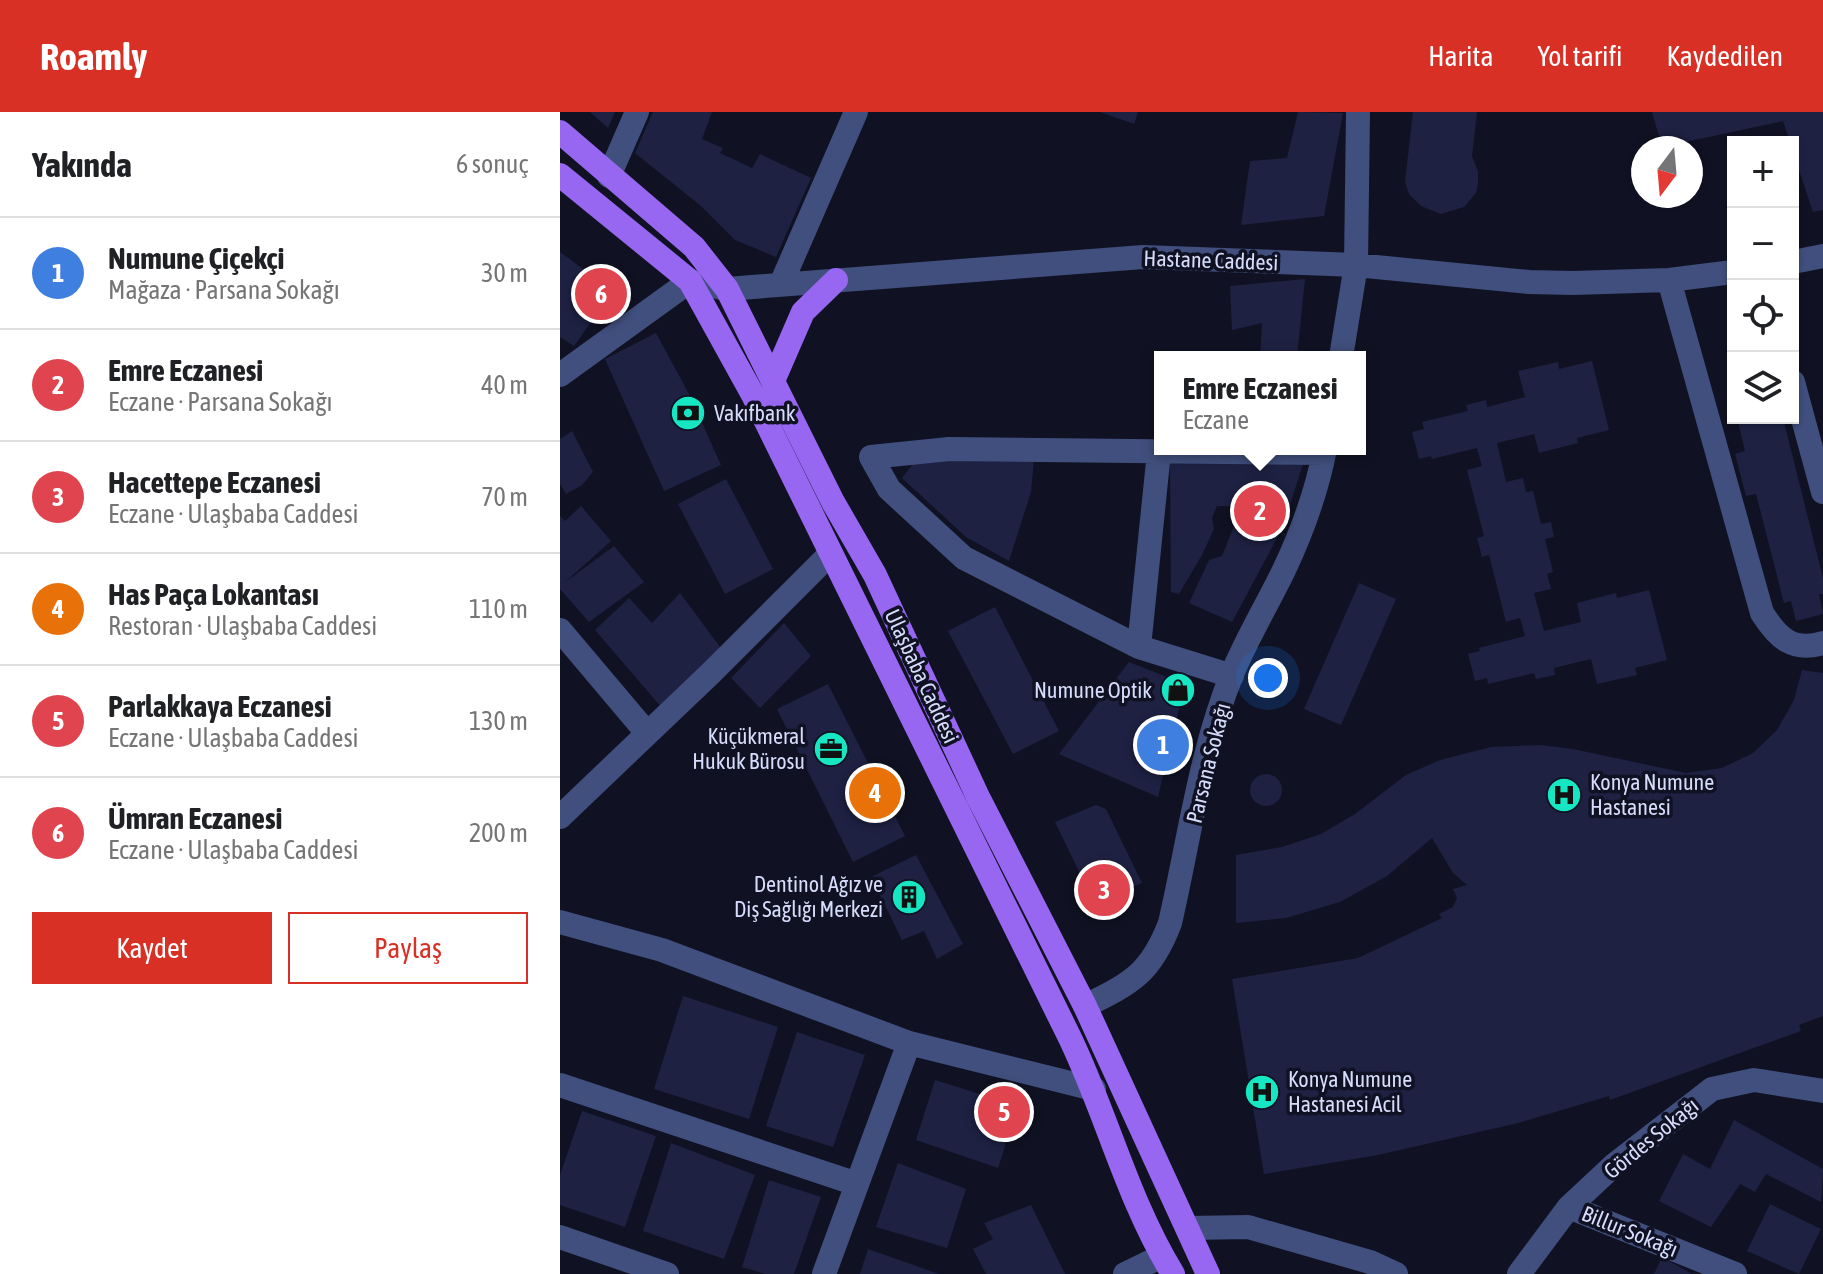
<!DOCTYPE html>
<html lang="tr">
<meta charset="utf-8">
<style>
body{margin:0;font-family:"Asap Condensed",sans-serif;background:#f2f2f2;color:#202124}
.controls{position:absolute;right:24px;top:24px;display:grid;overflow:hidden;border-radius:0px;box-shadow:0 2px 6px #0004}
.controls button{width:72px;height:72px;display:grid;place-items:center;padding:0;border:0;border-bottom:2px solid #e0e0e0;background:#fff;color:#202124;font:40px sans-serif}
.compass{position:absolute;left:1071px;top:24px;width:72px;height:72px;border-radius:50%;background:#fff;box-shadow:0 2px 6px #0004;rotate:196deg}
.you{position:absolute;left:708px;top:566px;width:28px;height:28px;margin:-20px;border:6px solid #fff;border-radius:50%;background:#1a73e8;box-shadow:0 0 0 12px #1a73e833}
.badge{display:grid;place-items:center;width:52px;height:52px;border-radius:50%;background:#d93025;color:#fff;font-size:26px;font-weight:700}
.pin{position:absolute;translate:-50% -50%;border:4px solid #fff;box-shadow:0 2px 8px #0006}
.popup{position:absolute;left:594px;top:239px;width:212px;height:104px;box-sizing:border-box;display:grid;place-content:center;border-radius:0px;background:#fff;filter:drop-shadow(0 2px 6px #0005);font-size:26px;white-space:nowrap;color:#757577}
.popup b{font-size:30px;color:#202124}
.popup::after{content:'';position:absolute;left:50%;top:100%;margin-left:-16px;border:16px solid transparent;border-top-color:#fff}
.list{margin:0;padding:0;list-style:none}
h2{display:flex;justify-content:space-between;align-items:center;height:104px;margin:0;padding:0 32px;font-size:34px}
h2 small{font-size:26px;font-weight:400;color:#757577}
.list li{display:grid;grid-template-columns:52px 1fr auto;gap:24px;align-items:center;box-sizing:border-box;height:112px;padding:0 32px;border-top:2px solid #e0e0e0}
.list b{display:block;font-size:30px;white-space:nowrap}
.list p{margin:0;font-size:26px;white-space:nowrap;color:#757577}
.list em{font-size:26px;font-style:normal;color:#757577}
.actions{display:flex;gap:16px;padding:24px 32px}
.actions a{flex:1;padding:18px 0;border:2px solid #d93025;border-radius:0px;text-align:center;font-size:28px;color:#d93025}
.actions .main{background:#d93025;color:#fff}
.icon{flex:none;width:44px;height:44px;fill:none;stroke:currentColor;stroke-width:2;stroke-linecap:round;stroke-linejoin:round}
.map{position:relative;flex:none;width:1263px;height:1162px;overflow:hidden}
header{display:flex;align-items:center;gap:48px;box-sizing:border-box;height:112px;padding:0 40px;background:#d93025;color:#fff}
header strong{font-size:38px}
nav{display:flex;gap:44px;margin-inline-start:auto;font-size:28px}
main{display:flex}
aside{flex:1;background:#fff}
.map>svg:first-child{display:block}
.building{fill:#1e2142}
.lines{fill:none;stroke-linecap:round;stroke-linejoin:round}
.minor{stroke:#404f7d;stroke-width:24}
.major{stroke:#9767f1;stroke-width:24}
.labels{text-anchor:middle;stroke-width:7;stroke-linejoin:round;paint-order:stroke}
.street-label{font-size:22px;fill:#d6dcfb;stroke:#101223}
.poi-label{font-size:22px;fill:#d6dcfb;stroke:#101223;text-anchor:start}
</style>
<header>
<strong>Roamly</strong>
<nav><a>Harita</a><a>Yol tarifi</a><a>Kaydedilen</a></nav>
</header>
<main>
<aside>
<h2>Yakında<small>6 sonuç</small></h2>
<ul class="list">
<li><span class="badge" style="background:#3f7fe0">1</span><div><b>Numune Çiçekçi</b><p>Mağaza · Parsana Sokağı</p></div><em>30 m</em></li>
<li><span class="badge" style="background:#e0444e">2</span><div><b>Emre Eczanesi</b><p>Eczane · Parsana Sokağı</p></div><em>40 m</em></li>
<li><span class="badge" style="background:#e0444e">3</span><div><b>Hacettepe Eczanesi</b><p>Eczane · Ulaşbaba Caddesi</p></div><em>70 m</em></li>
<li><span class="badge" style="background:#e8710a">4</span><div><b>Has Paça Lokantası</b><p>Restoran · Ulaşbaba Caddesi</p></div><em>110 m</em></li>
<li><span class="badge" style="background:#e0444e">5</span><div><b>Parlakkaya Eczanesi</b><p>Eczane · Ulaşbaba Caddesi</p></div><em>130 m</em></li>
<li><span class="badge" style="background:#e0444e">6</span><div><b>Ümran Eczanesi</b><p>Eczane · Ulaşbaba Caddesi</p></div><em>200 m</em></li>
</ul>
<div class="actions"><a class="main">Kaydet</a><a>Paylaş</a></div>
</aside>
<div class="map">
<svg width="1263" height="1162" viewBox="0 0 1263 1162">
<rect width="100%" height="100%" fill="#101223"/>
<path class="building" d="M30,0h25l-7,16z
M93,0h59l-10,27 21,9 -3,5 32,15 8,-14 51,24 -35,79 -41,-17 -34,-34 -66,-53z
M540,0h38l-4,12z
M738,0l45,1 -19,103 -83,9 9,-64 37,-3z
M853,0h64l-5,44 6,15v13l-2,9 -12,14 -23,7 -20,-8 -12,-12 -4,-12z
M1092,0h171v98l-10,2 -20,-60v-10h-3l-7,-21 -121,26z
M0,140l53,39 -39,55 -14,-9z
M745,167l-8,78h-37l2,-34 -30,7 -2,-44z
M96,221l33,61 32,71 -57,26 -59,-132z
M1032,249l17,69 -32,8 1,5 -39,10 -5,-19 -37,9 9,39 17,-4 3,14 7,-1 8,33 10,-2 3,15 -9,2 8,33 -6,2 4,15 -17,4 10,38 37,-9 -4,-19 39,-10 1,5 32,-8 18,70 -32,8 2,7 -40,9 -6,-25 -37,9 1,7 -19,4 -2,-6 -46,11 -1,-6 -12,3 -7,-27 12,-3 -1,-3 46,-12 -5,-18 -14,4 -17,-67 -7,2 -5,-19 7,-2 -17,-66 15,-4 -5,-18 -45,11 -1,-3 -12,3 -7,-27 12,-3 -2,-7 46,-11 -2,-6 20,-5 1,7 38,-10 -7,-26 40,-9 1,7z
M1177,306h46l40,160v16h-4l4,20 -27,7 -5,-20 -7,2 -28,-109 -10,2 -11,-42 10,-3z
M12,319l21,41 -11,13 -16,9 -6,-10v-45z
M474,347l-3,33 -22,69 -43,-24 -64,-59 14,-18z
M610,350l133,2 -20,63 -51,95 -43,-19 20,-43 13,-4 18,-45 10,4 1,-9h-34l-5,12 2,11 -12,26 -23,39 -8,-2z
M166,367l47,90 -48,25 -47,-90z
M21,394l30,35 -47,42 50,-37 30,36 -55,40 -29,-33v-73l5,5z
M799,471l37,16 -55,126 -37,-16z
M120,481l43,58 -61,57 -67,-78 34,-32 23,25z
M435,495l64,124 -46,23 -65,-123z
M224,511l27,33 -51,52 -29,-30z
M569,550l56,22 -27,113 -99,-43z
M1242,558l21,3v343l-24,9 2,6 -191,69 -1,-4 -91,27 -140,32 -114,19 -32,-195 126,-21 84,-40 -3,-4 14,-7 4,-9 -4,-9 14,-4 -14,-12 -21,-35 -45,38 -47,26 -54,16 -50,5v-68l46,-8 39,-13 34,-20 51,-39 34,-15 51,-13 49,-2 33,4 113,24 36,-5 31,-15 24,-23 17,-30z
M268,572l77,152 -52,26 -76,-153z
M690 678a16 16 0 1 1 32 0a16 16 0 1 1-32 0Z
M536,693l10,4 36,74 -48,20 -39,-81z
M356,743l47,89 -26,15 -13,-28 -22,9 -31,-63z
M123,884l95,31 -29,92 -95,-30z
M237,920l68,23 -32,92 -67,-21z
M375,968l83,26 -20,62 -82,-28z
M22,999l74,25 -31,91 -65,-22v-30z
M1174,1008l89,49 -2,33 -55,-28 -11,18 -15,-8 -29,43 -52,-26 24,-47 27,15z
M111,1031l84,32 -31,84 -81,-28z
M338,1051l68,26 -19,59 -71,-21z
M209,1068l52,17 -27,77h-29l-23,-7z
M1210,1092l51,25 -22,45 -52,-23z
M471,1093l34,69h-79l-13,-25 20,-10 -9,-16z
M308,1137l71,25h-79z
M1102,1145l30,17h-38z"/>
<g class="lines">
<path class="minor" d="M49,64l28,-64
M1233,150l30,-6
M1109,168l93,333c16,25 30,39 61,30
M221,172l75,-172
M781,245l15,-92 2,-153
M0,263l130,-94 37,8 416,-32 213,8 173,17 44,1 96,-3 64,-8
M1233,270l30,110
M0,518l87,103
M579,535l20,-195
M672,564l-93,-29 -175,-89 -75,-69 -18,-32 78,-8 375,4
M0,705l152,-145 118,-118
M0,810l102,28 247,93 -85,231
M525,894c47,-23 66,-33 85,-83 19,-82 30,-170 62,-249 15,-36 35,-69 52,-104 18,-38 33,-80 41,-121
M349,931l185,46
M0,973l297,99
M1009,1095l166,67
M628,1116l60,-1 122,35 26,12
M0,1125l107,37
M565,1162l37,-18
M959,1162l50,-67 45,-42 98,-76 42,-9 69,11"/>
<path class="major" d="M0,20l134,115 33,42 106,213 42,73 103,222 107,209 123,268
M0,63l130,106 63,114 317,643c37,77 58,163 103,236
M213,269l30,-69 33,-32"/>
</g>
<defs>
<g id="bank-disc" transform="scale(1.8)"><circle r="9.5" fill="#16e7c2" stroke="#101223"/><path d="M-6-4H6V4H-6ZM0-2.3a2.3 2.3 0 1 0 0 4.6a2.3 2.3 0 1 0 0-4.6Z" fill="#111"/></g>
<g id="shop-disc" transform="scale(1.8)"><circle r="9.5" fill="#16e7c2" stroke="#101223"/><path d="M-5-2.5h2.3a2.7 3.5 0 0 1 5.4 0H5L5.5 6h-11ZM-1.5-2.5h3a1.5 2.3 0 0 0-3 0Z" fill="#111"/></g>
<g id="office-disc" transform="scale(1.8)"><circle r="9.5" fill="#16e7c2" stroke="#101223"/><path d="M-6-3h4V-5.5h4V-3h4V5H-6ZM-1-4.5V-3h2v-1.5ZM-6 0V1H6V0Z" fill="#111"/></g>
<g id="hospital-disc" transform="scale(1.8)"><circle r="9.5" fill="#16e7c2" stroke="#101223"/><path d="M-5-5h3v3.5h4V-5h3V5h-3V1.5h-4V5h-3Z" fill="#111"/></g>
<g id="building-disc" transform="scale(1.8)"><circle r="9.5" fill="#16e7c2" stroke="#101223"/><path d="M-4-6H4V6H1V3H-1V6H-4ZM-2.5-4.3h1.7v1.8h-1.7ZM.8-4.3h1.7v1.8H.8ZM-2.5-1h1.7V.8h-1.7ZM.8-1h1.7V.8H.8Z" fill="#111"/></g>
</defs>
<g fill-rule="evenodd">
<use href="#bank-disc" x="128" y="301"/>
<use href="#shop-disc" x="618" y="578"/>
<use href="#office-disc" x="271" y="637"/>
<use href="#hospital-disc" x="1004" y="683"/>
<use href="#building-disc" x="349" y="785"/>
<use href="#hospital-disc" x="702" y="980"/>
</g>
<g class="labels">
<g class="street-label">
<text transform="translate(651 148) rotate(2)" y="8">Hastane Caddesi</text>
<text transform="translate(362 564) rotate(65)" y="8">Ulaşbaba Caddesi</text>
<text transform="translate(648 651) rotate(-76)" y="8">Parsana Sokağı</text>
<text transform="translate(1091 1026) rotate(-39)" y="8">Gördes Sokağı</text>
<text transform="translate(1070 1119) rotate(22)" y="8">Billur Sokağı</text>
</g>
<g class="poi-label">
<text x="154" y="309">Vakıfbank</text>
<text x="592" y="586" text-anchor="end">Numune Optik</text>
<text x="245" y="632" text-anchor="end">Küçükmeral<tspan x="245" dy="25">Hukuk Bürosu</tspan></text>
<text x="1030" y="678">Konya Numune<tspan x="1030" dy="25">Hastanesi</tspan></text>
<text x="323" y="780" text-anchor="end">Dentinol Ağız ve<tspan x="323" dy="25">Diş Sağlığı Merkezi</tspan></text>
<text x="728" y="975">Konya Numune<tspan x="728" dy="25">Hastanesi Acil</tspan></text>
</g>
</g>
</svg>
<div class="controls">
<button>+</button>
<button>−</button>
<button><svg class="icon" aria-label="locate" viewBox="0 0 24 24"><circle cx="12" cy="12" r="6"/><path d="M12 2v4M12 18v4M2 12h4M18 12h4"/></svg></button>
<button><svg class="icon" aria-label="layers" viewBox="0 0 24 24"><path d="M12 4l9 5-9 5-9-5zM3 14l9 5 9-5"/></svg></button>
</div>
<svg class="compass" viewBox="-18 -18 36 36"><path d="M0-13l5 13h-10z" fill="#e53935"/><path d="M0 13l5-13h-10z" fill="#757577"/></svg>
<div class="you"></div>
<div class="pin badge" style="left:603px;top:633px;background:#3f7fe0">1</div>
<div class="pin badge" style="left:700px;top:399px;background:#e0444e">2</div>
<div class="popup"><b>Emre Eczanesi</b>Eczane</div>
<div class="pin badge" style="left:544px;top:778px;background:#e0444e">3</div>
<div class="pin badge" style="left:315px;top:681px;background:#e8710a">4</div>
<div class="pin badge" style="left:444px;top:1000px;background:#e0444e">5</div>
<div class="pin badge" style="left:41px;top:182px;background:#e0444e">6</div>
</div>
</main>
